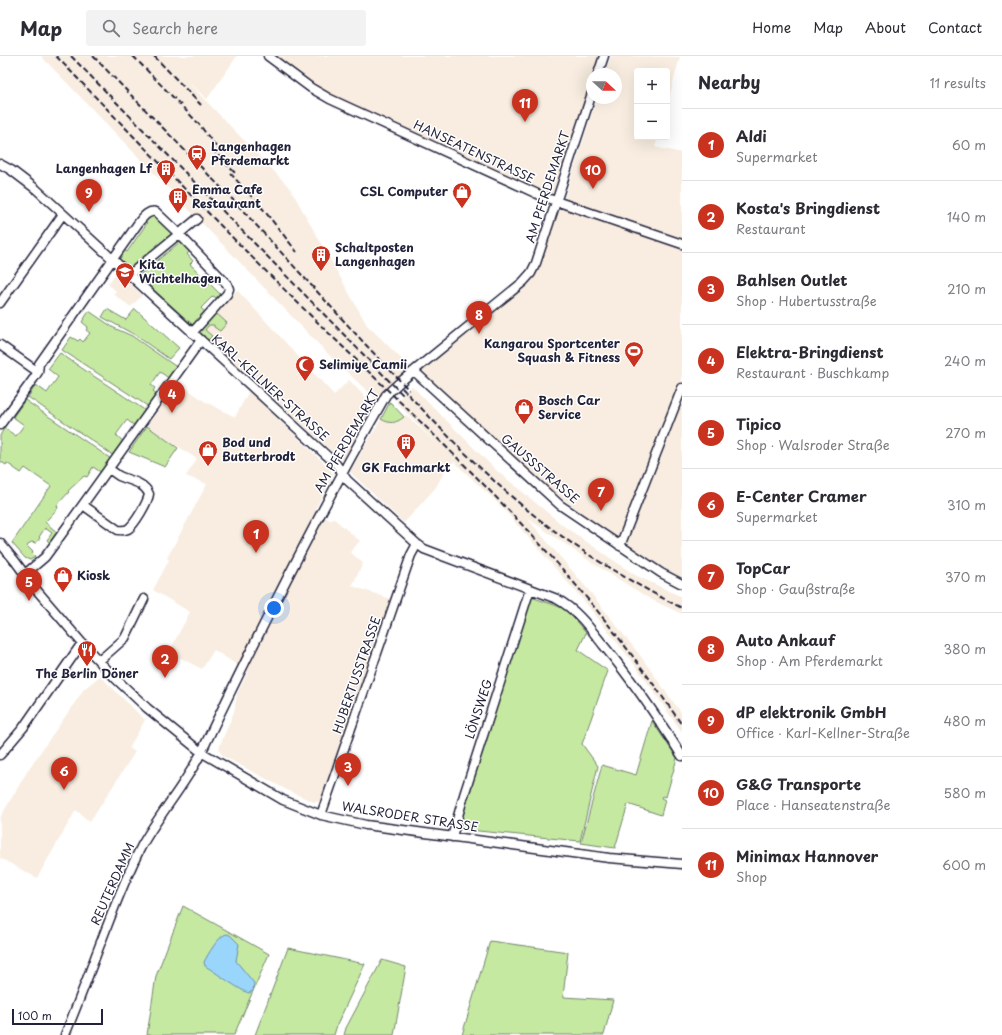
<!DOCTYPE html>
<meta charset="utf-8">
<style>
body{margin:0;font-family:"Playpen Sans",sans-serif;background:#f2f2f3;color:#2b2b33}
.controls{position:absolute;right:12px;top:12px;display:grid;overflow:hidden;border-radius:4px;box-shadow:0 4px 16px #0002}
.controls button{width:36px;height:36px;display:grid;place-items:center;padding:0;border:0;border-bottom:1px solid #e1e1e2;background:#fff;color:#2b2b33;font:20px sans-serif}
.compass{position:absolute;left:586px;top:12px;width:36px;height:36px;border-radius:50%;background:#fff;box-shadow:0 4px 16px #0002;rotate:111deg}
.scale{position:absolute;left:12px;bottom:10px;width:91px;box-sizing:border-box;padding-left:4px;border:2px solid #22223b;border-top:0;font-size:11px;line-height:14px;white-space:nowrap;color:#22223b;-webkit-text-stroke:3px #fff;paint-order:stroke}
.you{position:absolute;left:274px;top:552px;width:14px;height:14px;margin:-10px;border:3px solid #fff;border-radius:50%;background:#1a73e8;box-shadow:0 0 0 6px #1a73e833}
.badge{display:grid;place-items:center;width:26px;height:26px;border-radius:50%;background:#c8321e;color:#fff;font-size:13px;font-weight:700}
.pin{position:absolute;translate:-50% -33px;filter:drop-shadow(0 1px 2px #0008)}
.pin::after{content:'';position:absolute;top:21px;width:14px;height:12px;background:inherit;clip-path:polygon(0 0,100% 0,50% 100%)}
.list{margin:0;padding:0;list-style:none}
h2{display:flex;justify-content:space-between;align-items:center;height:52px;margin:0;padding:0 16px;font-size:17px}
h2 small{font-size:13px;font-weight:400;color:#7c7c81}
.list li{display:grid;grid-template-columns:26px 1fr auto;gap:12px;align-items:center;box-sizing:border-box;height:72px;padding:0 16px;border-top:1px solid #e1e1e2}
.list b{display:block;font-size:15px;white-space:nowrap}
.list p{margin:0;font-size:13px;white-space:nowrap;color:#7c7c81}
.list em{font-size:13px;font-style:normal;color:#7c7c81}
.icon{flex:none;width:22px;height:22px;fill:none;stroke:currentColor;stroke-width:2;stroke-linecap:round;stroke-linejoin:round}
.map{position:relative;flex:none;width:682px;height:979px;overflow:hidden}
header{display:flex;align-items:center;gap:24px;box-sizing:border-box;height:56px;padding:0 20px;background:#fff;border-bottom:1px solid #e1e1e2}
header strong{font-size:19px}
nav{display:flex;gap:22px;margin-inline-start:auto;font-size:14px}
.search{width:280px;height:36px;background:#f2f2f3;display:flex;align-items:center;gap:10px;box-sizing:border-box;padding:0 14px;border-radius:4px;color:#7c7c81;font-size:15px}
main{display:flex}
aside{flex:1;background:#fff}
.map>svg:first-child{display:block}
.built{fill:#f8ede0}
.green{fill:#c6e9a2;stroke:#74866e}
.water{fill:#9ad6fb;stroke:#6a8eae}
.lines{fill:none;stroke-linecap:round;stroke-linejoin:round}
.minor-casing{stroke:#22223b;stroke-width:11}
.minor{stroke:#fff;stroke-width:8}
.rail{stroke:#22223b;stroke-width:2;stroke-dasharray:6 3;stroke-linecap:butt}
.labels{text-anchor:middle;stroke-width:3;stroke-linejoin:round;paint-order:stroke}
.poi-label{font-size:12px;font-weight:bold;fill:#22223b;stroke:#fff;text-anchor:start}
.street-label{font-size:12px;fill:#22223b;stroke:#fff}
</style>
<header>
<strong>Map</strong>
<div class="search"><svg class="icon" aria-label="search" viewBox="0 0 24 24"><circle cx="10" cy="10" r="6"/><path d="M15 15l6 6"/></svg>Search here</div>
<nav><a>Home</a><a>Map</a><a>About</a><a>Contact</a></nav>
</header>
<main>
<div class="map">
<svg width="682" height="979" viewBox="0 0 682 979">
<rect width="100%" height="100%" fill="#fff"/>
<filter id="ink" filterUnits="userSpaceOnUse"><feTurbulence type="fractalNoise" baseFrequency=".025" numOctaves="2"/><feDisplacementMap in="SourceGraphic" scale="8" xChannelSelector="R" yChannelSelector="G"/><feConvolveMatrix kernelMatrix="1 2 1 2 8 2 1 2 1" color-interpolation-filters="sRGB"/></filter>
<g filter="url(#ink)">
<path class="built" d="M41,0h196l-30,43 -21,-19 104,108 77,137 47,46 117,-98 25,-72 126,43v335l-66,-40 -83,-63 -119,-105 -33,33 -50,-47z
M274,0h326l-6,18h-2v7l-35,109 -5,3 -6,1 -221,-100z
M611,0l69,1 -13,47v-33h-30v66h21l-3,10 27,6v85l-118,-38 33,-102h19v-24h-11z
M116,217l3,1 23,21 -11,12 -18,-13 3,-3 -8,-7z
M237,234l97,105 15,-15 18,19 2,14 -26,47 -4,-2 -140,-127z
M178,326l26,19 31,16 14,-26 80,77 4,6 -2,6 -16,29 16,12 2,-3 27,23 -10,11 13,11 -11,23 39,13 -69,202 -8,1 -25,-11 -66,-35 -4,-6 1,-5 14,-33 3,-18 11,-22 -34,-22 -12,19 -33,-17 21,-40 -37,-22 16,-30 -2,-2 40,-74 -21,-8 11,-17 -50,-33z
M412,330l84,84 69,57 70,48 47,22v17l-32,-15 -59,-37 -64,-44 64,75 51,65 40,56v18l-48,-68 -50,-63 -85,-97 -45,-42 -7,5 -11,20 -32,36 -54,-51 31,-53 8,4h7l10,-8 32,30 -42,-43z
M100,620l45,44 -16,28 6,4 -45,70 -14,-12 -39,68 -37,-20v-40l28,-48 46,-66 10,-15z"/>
<path class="green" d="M151,160c8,0 17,12 21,19l-42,36 -10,-9 -1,-6 5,-6 3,2 20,-29 -3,-2z
M181,185l9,10 -3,3 6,7 -3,3 30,30 -2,5 -5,-3 -12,12 6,6 -12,13 -52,-47 -2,-4v-2z
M107,253l19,11 9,-11 44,39 -10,11 -34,-24 -33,-18z
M89,255l25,17 18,8 46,32 -8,11 -10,-7 -9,13 4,3 -2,3 4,3 -8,13 -87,-57 9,-13 7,4 2,-2 3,3 7,-9 -4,-3 2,-3 -6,-5z
M216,257l11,10 -7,8 -6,-4v-2h-5l-4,5 7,6 -4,4 -9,-9z
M60,297c28,20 57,38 86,58l-11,15 -8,-6 -11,15 8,7 -10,14c-28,-20 -58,-39 -86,-59l8,-12 11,8 11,-16 -10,-8z
M25,344c28,20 58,39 86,59l-9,14 -9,-6 -6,10 -3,-1 -16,15 1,1 -12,13 1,3 -13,14 14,12 -9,9 -3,-3 5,-7 -7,-5 -6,9 1,1 -4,5 -5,-1 -4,4 6,6 -1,2 3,3 -5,3 -5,-2 -13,-15 39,-57 -26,-18 -4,5 -14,-10 -1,2 -6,-4v-25l4,-8 12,8 8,-11 -11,-8z
M390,346l14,15c-9,7 -14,7 -23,2z
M147,370l31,22 -13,19 -36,-15z
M531,541l35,12 20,24 -8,17 30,21 -26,73 16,22 -18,75 -122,-12z
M652,665l25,37 -11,39 -4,-1 -1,2 4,2 -4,15 -33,-11 -13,44 -34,-5 21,-78 34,10z
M183,850l86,48 -35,81h-87l9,-59z
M490,885l78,11 -5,45 50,3 -9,35h-142z
M288,892l77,16 -28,61 -3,10h-79z
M382,904l24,7 -12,68h-50l2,-7z"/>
<path class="water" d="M226,878l4,1 9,9 -3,17 18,22 -1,8 -4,2c-7,-1 -35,-22 -44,-27l-1,-4c4,-8 14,-25 22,-28z"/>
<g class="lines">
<g class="minor-casing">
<path id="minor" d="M268,0l43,32 19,11 214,98 138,47
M598,18l6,-18
M0,108l11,6 25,19 300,275 11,16 70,64 7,5 133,50c21,12 32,28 47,47 29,35 54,72 78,110
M0,247l63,-89
M192,277l35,-39 2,-5 -2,-5 -48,-50 18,-15
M0,289l38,27
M414,315l146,134 101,68 21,11
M0,369l34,-47 4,-6 1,-8 100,-142c5,-6 10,-12 17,-10l23,22 -50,41
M83,449l35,25c4,0 6,1 10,-1 7,-5 20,-27 21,-35 -5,-12 -19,-13 -30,-18 -3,-2 -7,-5 -10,-7
M0,487l15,18 19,26 48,56 34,36 31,29 54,44 82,48 38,15 45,10 243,33 73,6
M620,490l62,-158
M25,518l20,-17 11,-15 145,-202
M99,605l26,-23 19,-39
M0,699l23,-27 59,-85
M321,759l90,-260 6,-11
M452,781l12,-42 66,-206
M65,979c11,-27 21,-53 31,-80 14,-36 27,-73 45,-108 18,-33 45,-63 61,-96 56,-117 114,-234 179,-347l5,-9 13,-12 124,-101 8,-9 5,-10 56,-170"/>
</g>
<use href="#minor" class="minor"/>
<path class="rail" d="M56,0c81,84 162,168 245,250 76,75 154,146 226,224 57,61 108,126 155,195
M71,0l333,340
M93,0l142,146 131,143 43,45
M133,0l66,68 20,27
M154,0l47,49
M212,93l25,26
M230,117l33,36 34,43
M402,332c44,46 88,93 138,132 44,34 92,63 142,88"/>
</g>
</g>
<defs>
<g id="station-pin" transform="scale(1)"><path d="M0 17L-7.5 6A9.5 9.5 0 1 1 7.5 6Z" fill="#c8321e" stroke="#fff"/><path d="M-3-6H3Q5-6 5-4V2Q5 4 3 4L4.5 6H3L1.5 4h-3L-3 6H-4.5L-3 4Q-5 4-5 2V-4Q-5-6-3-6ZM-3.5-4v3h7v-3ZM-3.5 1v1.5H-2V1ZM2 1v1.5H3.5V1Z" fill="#fff"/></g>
<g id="building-pin" transform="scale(1)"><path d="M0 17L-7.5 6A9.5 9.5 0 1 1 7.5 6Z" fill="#c8321e" stroke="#fff"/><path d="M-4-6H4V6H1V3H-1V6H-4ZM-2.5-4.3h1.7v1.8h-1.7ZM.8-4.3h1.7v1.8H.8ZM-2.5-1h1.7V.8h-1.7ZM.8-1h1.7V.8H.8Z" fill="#fff"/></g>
<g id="shop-pin" transform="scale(1)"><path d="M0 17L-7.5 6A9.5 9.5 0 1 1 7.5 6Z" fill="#c8321e" stroke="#fff"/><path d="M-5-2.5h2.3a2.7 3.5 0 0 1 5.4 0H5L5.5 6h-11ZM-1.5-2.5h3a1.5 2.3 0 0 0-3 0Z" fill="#fff"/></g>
<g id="school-pin" transform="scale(1)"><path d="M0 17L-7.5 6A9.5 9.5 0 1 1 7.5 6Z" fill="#c8321e" stroke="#fff"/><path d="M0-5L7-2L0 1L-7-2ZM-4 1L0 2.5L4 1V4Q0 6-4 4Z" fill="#fff"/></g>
<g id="stadium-pin" transform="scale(1)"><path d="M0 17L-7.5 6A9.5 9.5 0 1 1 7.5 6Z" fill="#c8321e" stroke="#fff"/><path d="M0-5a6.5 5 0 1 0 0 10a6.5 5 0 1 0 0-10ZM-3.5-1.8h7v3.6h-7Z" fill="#fff"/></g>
<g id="mosque-pin" transform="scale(1)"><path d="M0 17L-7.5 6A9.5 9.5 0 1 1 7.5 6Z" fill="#c8321e" stroke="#fff"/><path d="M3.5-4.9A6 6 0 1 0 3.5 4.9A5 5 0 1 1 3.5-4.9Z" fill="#fff"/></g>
<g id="restaurant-pin" transform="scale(1)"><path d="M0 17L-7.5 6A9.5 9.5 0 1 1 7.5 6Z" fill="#c8321e" stroke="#fff"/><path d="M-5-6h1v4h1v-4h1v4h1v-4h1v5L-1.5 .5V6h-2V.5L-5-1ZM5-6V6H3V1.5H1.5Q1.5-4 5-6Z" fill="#fff"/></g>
</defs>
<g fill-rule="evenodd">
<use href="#station-pin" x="197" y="98"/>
<use href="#building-pin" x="166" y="113"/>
<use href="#shop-pin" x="462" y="136"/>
<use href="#building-pin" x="178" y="141"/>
<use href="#building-pin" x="321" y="199"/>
<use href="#school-pin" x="125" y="216"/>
<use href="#stadium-pin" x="634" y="295"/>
<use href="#mosque-pin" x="305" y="309"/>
<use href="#shop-pin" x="524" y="352"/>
<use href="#building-pin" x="406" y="387"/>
<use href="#shop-pin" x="208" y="394"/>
<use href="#shop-pin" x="63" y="520"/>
<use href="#restaurant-pin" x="87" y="594"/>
</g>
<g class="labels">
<g class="poi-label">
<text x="211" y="95">Langenhagen<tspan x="211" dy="14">Pferdemarkt</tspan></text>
<text x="152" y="117" text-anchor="end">Langenhagen Lf</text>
<text x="192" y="138">Emma Cafe<tspan x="192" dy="14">Restaurant</tspan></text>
<text x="448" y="140" text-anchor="end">CSL Computer</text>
<text x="335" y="196">Schaltposten<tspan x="335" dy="14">Langenhagen</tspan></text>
<text x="139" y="213">Kita<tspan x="139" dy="14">Wichtelhagen</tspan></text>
<text x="620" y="292" text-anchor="end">Kangarou Sportcenter<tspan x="620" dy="14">Squash &amp; Fitness</tspan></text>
<text x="319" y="313">Selimiye Camii</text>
<text x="538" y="349">Bosch Car<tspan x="538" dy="14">Service</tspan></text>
<text x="222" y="391">Bod und<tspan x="222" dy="14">Butterbrodt</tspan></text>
<text x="406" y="416" text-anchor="middle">GK Fachmarkt</text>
<text x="77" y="524">Kiosk</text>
<text x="87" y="622" text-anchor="middle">The Berlin Döner</text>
</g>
<g class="street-label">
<text transform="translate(474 96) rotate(25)" y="4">HANSEATENSTRASSE</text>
<text transform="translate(548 131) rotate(-72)" y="4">AM PFERDEMARKT</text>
<text transform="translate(270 332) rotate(42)" y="4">KARL-KELLNER-STRASSE</text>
<text transform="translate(347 385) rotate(-60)" y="4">AM PFERDEMARKT</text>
<text transform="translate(540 413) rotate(41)" y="4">GAUSSSTRASSE</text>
<text transform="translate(357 619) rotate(-71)" y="4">HUBERTUSSTRASSE</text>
<text transform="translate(479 653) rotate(-72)" y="4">LÖNSWEG</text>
<text transform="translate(410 761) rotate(9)" y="4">WALSRODER STRASSE</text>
<text transform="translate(113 828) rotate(-66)" y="4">REUTERDAMM</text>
</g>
</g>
</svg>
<div class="controls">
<button>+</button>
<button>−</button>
</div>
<svg class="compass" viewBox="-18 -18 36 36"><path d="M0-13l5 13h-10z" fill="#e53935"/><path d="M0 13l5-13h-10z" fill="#7c7c81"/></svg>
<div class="scale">100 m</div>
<div class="you"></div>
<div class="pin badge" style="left:256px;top:497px">1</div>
<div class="pin badge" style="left:165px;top:622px">2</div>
<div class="pin badge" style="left:348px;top:730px">3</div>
<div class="pin badge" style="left:172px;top:357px">4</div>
<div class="pin badge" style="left:29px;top:545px">5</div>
<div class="pin badge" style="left:64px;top:734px">6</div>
<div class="pin badge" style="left:601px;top:455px">7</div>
<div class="pin badge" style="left:479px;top:278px">8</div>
<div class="pin badge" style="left:89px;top:156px">9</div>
<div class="pin badge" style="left:593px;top:133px">10</div>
<div class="pin badge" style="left:525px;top:66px">11</div>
</div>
<aside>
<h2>Nearby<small>11 results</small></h2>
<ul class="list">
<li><span class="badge">1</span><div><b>Aldi</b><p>Supermarket</p></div><em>60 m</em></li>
<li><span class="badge">2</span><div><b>Kosta's Bringdienst</b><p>Restaurant</p></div><em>140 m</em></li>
<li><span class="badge">3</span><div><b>Bahlsen Outlet</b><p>Shop · Hubertusstraße</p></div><em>210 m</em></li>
<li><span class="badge">4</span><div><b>Elektra-Bringdienst</b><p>Restaurant · Buschkamp</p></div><em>240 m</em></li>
<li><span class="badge">5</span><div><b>Tipico</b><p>Shop · Walsroder Straße</p></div><em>270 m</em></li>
<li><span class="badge">6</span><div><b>E-Center Cramer</b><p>Supermarket</p></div><em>310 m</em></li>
<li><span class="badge">7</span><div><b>TopCar</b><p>Shop · Gaußstraße</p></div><em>370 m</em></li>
<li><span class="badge">8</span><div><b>Auto Ankauf</b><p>Shop · Am Pferdemarkt</p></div><em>380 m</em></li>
<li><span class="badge">9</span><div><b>dP elektronik GmbH</b><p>Office · Karl-Kellner-Straße</p></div><em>480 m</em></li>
<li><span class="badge">10</span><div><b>G&amp;G Transporte</b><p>Place · Hanseatenstraße</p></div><em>580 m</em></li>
<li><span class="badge">11</span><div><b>Minimax Hannover</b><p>Shop</p></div><em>600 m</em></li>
</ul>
</aside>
</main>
